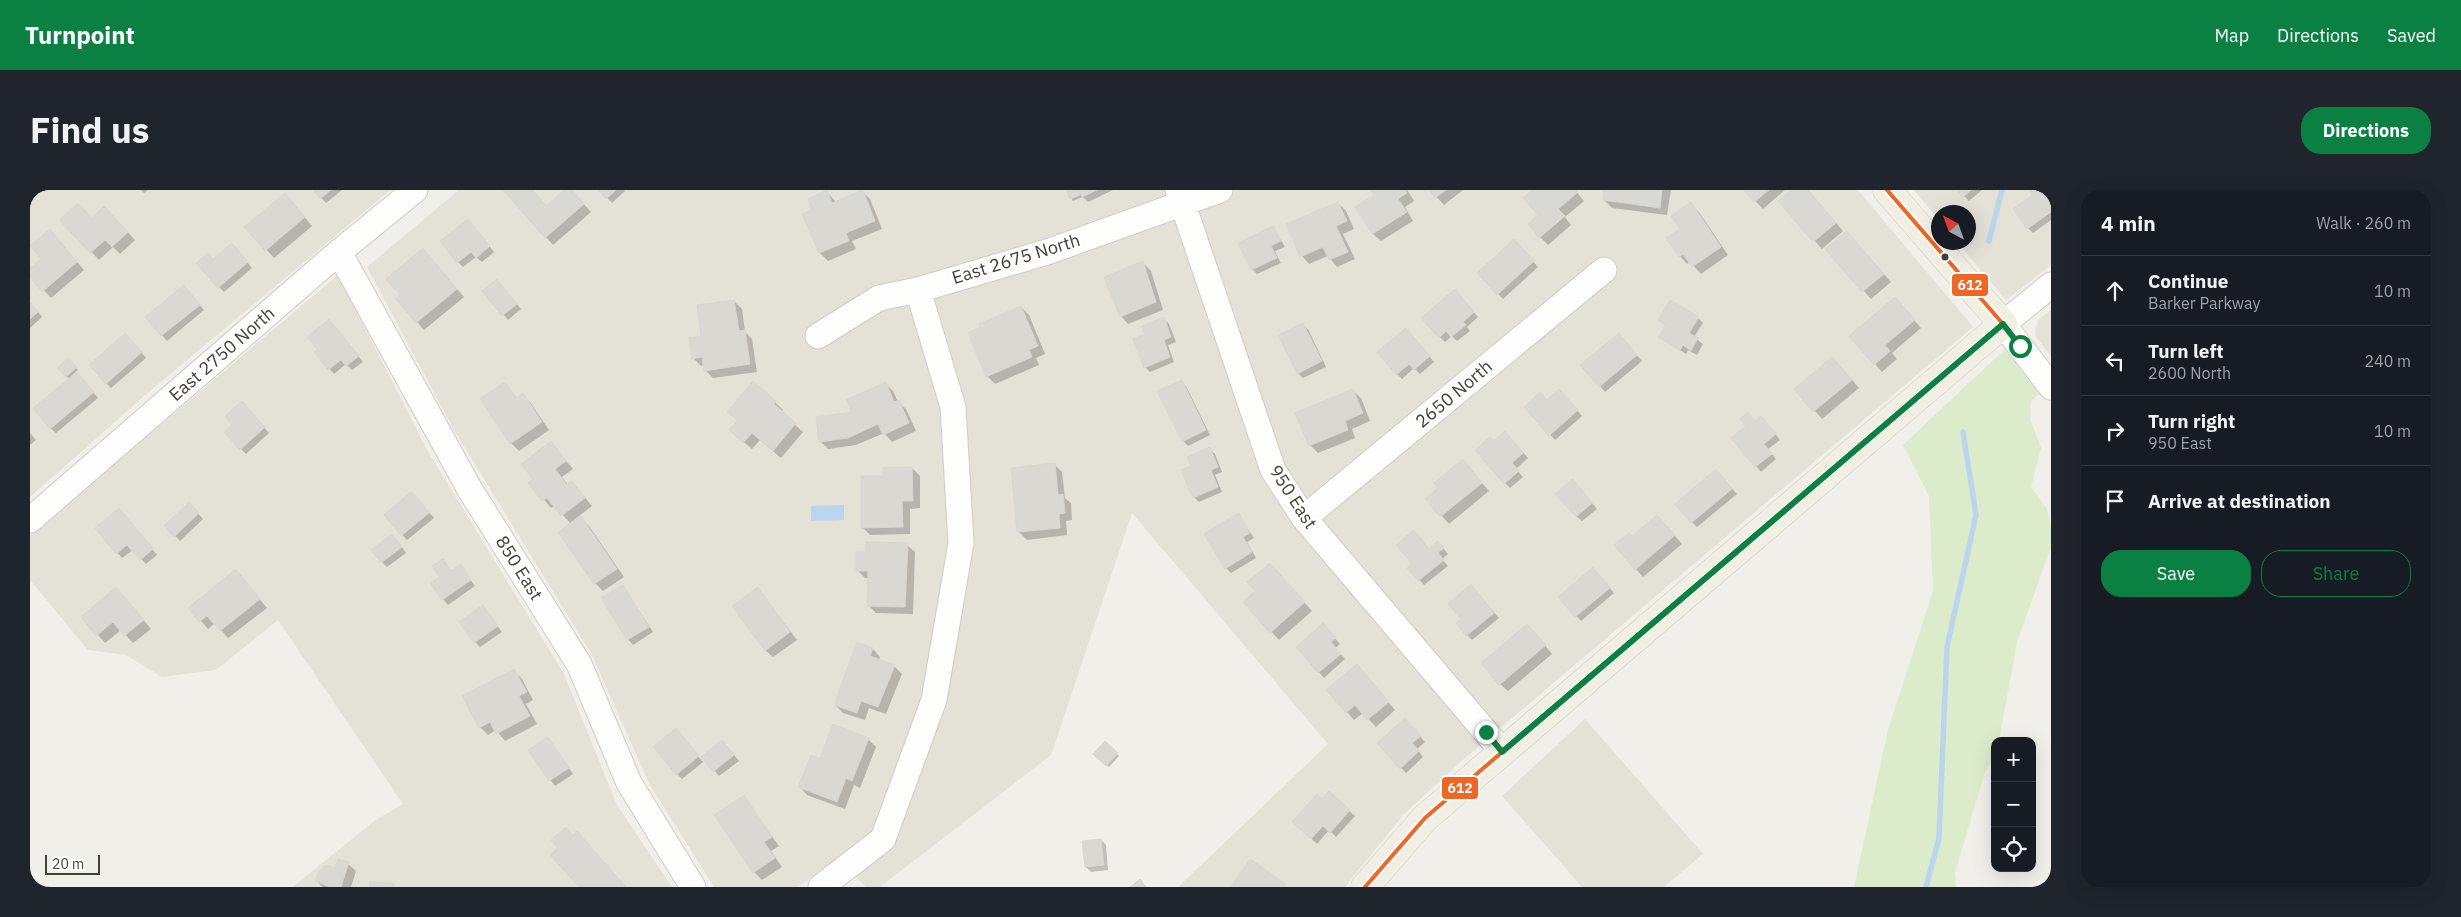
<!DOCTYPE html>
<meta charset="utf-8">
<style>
body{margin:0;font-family:"IBM Plex Sans",sans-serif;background:#20242c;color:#f1f3f6}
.controls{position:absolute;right:15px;bottom:15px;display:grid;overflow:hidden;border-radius:10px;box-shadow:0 5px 20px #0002}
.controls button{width:45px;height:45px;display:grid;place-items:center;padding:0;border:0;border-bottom:1px solid #363941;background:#171b24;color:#f1f3f6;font:25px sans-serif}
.compass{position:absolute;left:1901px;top:15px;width:45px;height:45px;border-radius:50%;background:#171b24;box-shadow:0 5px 20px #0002;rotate:319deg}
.scale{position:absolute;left:15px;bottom:12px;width:55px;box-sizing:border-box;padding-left:5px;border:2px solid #464136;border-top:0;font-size:14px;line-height:18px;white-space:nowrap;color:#464136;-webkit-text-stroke:4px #fff;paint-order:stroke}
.stop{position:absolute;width:15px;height:15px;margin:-11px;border:4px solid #0b8043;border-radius:50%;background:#fff}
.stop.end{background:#0b8043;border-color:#fff;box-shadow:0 1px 5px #0008}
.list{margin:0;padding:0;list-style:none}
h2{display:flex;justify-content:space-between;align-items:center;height:65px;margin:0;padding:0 20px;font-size:21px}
h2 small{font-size:16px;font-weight:400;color:#9ea1a6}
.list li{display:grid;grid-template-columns:32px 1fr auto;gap:15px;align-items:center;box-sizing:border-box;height:70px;padding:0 20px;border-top:1px solid #363941}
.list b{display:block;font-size:19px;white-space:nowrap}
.list p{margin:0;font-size:16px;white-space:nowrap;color:#9ea1a6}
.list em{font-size:16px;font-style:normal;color:#9ea1a6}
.actions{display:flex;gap:10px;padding:15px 20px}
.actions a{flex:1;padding:11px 0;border:1px solid #0b8043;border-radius:20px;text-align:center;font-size:18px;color:#0b8043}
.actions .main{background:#0b8043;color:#fff}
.icon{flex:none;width:28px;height:28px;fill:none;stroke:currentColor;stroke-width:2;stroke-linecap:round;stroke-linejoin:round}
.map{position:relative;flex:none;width:2021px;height:697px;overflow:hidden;border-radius:20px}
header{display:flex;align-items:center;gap:30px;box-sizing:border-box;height:70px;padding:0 25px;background:#0b8043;color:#fff}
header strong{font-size:24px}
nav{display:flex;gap:28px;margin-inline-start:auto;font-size:18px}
.intro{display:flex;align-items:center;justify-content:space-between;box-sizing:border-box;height:120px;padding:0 30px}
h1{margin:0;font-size:35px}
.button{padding:12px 22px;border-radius:20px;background:#0b8043;color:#fff;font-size:18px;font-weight:700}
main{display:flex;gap:30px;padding:0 30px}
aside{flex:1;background:#171b24;border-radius:20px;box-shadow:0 5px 20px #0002}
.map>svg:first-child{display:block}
.residential{fill:#e4e1d7}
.green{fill:#dcebca}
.water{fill:#bad6ee}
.shadow{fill:#0003}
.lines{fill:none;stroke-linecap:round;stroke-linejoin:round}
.stream{stroke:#bad6ee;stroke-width:5.5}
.building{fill:#dad8d2;stroke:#d8d6cf}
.minor-casing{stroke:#ceccc7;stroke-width:27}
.major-casing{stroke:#d2ccb7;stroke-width:29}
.minor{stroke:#fdfdfc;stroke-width:25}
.major{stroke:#f1eee3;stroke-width:28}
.bus-1-casing{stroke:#fff;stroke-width:8}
.bus-1{stroke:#f26522;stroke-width:4}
.route{stroke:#0b8043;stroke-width:6}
.bus-dot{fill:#464136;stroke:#fff;stroke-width:2}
.labels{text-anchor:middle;stroke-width:4;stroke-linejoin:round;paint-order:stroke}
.street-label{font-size:18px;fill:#464136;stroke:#fff}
.line-badge{stroke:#fff;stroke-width:2}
.badge-label{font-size:14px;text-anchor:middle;font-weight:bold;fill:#fff}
</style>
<header>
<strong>Turnpoint</strong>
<nav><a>Map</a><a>Directions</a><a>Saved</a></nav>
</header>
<div class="intro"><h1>Find us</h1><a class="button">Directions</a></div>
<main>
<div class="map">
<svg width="2021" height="697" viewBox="0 0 2021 697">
<rect width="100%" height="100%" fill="#f0efea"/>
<path class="residential" d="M12,0h348l-247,207 -113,100v-297z
M429,0h1399l115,137 -508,431 -61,56 -59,73h-167l150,-143 -196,-231 -81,242 -171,132h-14l-28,-27 -41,27h-83l-64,-102 -58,-130 -138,-225 -87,-163z
M1884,0h137v75l-45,35 -48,-57 10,-1v-30h-30v7z
M308,85l89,175 137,224 53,131 55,82h-379l81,-66 29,-17 -125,-184 -62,50 -54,7 -36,-22 -38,-5 -58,-70v-45z
M2021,120v46l-15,-19 -1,-7 4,-11z
M1555,529l118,135 -39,33h-82l-80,-91z"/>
<path class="green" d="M1975,159l34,45 -8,7 -1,17 11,30 -10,39 16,22 4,18v20l-34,95 -18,99h-4v15l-10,16 -30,100 1,15h-102l34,-157 45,-139 -4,-95 -26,-51z"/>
<path class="water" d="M814,315v15l-33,1v-15z"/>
<path class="shadow" d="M111,0h7l-4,3z
M284,0h28l-16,13z
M475,0h27l15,17 19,-17h5l20,22 -38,33z
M570,0h24l1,1 -13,12z
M1044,0l8,4 -2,-4h33l-25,12 -5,-5 -10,4 -2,-3z
M1343,0h34l7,11 -9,6 8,14 -32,20 -8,-7 -16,-27 19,-12z
M1400,0h33l-19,15z
M1504,0h41l9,11 -19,16 6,8 -23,20 -8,-8v-21z
M1575,0h66l-4,25 -55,-7 -8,-8z
M1715,0h40l-22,19z
M1763,0h15l35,41 -21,18 -42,-48z
M1928,0h24l-13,11z
M2001,0h20v30l-18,13 -5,-5 6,-33z
M832,1l8,8 12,30 -30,12 4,8 -28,12 -8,-8 -16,-39 10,-4 13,-18 9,10z
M262,12l20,24 -38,32 -28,-31z
M1308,13l8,8 8,18 -11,5 12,25 -18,8 -9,-11 -19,8 -7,-8z
M1661,14l8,8 29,43 -27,19 -11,-12 -3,2 -7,-8 2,-26z
M82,25l23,25 -15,14 -7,-7 -14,13 -38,-40 31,-1z
M443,36l21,26 -12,10 -6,-5 -13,10 -5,-5z
M1243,37l12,20 -10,4 6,12 -24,11 -5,-5z
M1817,42l44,50 -20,17 -44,-50z
M27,48l27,32 -33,28 -21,-23v-5l12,-10z
M1484,51l24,26 -35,32 -24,-26z
M207,60l15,18 -28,24 -5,-5 -5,-26z
M400,68l34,39 -40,33 -7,-8z
M1113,73l8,8 12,39 -35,14 -7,-8z
M467,91l24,28 -13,11 -24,-29z
M159,102l15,18 -37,31 -20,-24z
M1430,106l18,21 -11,10 3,4 -13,10 -5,-5 -7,6 -5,-5z
M1865,108l26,30 -29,25 5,6 -15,13 -7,-8z
M704,111l8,8 3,23 7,7 5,33 -44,6 -8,-8v-5l-4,1 -8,-8 10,-21z
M0,112l12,15 -12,11z
M991,117l8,8 16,39 -9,4 3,7 -44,19 -8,-8 -5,-48z
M1668,128l5,5 -9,14 9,7 -6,11 -9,-5 -2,4 -26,-17 6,-11 -6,-6z
M1134,129l5,5 7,18 -8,3 6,17 -24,10 -5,-5 2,-32z
M1272,134l6,5 18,38 -23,11 -5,-5z
M304,136l29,36 -11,8 -6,-6 -12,10 -19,-22z
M1381,144l23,28 -14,12 -6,-6 -12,11 -5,-5z
M100,150l16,18 -35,30 -5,-5z
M1593,150l19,21 -37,31 -23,-26z
M38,170l10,10 -8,7 12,2 16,19 -42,35 -6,-5 20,-48 -11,-12z
M1810,176l19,22 -37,31 -26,-30z
M1151,191l5,5 24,49 -22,11 -5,-5z
M723,193l22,19 8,8 -2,2 22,20 -22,26 -21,-18 -8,9 -13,-11v-17l-10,-10z
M475,194l12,14 6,-3 7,7 19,28 -30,21 -8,-8z
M856,194l7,7 5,11 8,7 10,22 -24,11 -8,-9 -28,12 -28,4 -8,-8z
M1323,201l8,7 9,23 -18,8 3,9 -37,15 -8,-8z
M1534,206l18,20 -27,24 -29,-33z
M217,218l22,25 -23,21 -5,-5 -7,-24z
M1725,232h11l14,18 -12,9 8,10 -15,13 -28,-34z
M0,243l6,7 -6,5z
M1480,248l18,20 -12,11 7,8 -13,11 -5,-5 -11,-41z
M521,253l22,26 -11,8 6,8 4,-3 20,24 -22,17 -15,-17 -4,2 -21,-25 4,-4z
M1179,259l6,5 7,18 -7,3 7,17 -23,10 -5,-5 -2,-30z
M1433,271l26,30 -40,33 -22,-25 13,-11z
M1024,274l8,8 3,26 6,5 1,17 -6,1 1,14 -40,5 -8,-8z
M882,278l8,8v32l-10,1v25l-40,1 -8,-8 22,-50z
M1691,286l16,18 -40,33 -5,-5z
M1547,296l20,23 -15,12 -6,-5z
M386,308l18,20 -27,22 -22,-25z
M159,314l14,15 -23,22 -14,-15z
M94,324l33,41 -11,9 -13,-14 -11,8 -26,-30z
M1208,325l16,23 -7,4 9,16 -25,15 -5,-5z
M551,328l8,8 35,51 -21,14 -8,-8 -35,-51z
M1635,334l17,20 -39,33 -7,-8 -4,-31z
M1389,347l11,13 13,-2 5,6 -6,5 6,7 -24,19 -15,-17 4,-4z
M367,350l9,13 -19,14 -5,-5z
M877,355l8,7 -2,62 -37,-1 -8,-8 1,-27h-4l-8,-8 10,-16z
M412,370l10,12 8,-6 15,20 -27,19 -5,-6z
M206,381l31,37 -39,30 -13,-15 -7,6 -18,-21z
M1247,382l35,39 -33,29 -34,-38z
M1568,384l16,19 -33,28 -21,-24z
M593,396l30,46 -20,13 -5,-6z
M728,399l39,51 -24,17 -8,-7z
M1446,401l23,27 -27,22 -5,-5 -4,-15z
M94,407l27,32 -18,14 -12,-13 -16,13 -23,-26z
M453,417l19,25 -22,15 -5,-5z
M1298,440l12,14 -5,4 10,11 -21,19 -27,-31z
M1505,443l17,21 -44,37 -8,-7z
M827,454l16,5 7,8 -1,4 15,5 8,8 -16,40 -17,-6 -4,12 -22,-7 -8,-8z
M484,481l8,8 11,21 -7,4 11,20 -32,17 -9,-11 -8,5 -8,-8z
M1334,484l31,36 -19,17 -13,-14 -9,7 -7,-8z
M1380,535l15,17 -8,7 6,8 -17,16 -28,-30z
M650,545l23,27 -21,17 -5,-5z
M518,548l25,36 -18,12 -25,-35z
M838,549l8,8 -16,41 -6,-3 -9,24 -38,-14 -7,-8 20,-27z
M1075,552l14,14 -10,11 -14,-13z
M697,556l12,15 -20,15 -16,-19z
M1299,603l26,23 -19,21 -7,-7 -12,14 -18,-17z
M713,607l36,49 -8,5 11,16 -20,13 -8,-8z
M1071,650l5,5 2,25 -17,2 -5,-5z
M318,674l8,7 -5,16h-28l-7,-6z"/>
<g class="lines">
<path class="stream" d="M1959,51l13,-51
M1896,697l13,-49 8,-191 29,-132 -13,-83"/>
</g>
<path class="building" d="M283,0h18l-11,9z
M473,0h30l13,16 18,-16h8l12,14 -39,34z
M568,0h18l-10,9z
M797,0l5,13 31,-13 12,31 -29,12 3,8 -30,12 -17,-39 10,-4 -4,-11z
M1041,0h7l2,5 -10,4 -3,-8z
M1049,0h18l-15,7z
M1341,0h34l2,3 -9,6 9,13 -35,22 -17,-27 19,-12z
M1399,0h17l-11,8z
M1502,0h44l2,2 -20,17 7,7 -26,22 -11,-14 10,-9 -15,-17z
M1574,0h58l-2,18 -57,-8z
M1714,0h25l-15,12z
M1761,0h17l28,33 -23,19 -35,-41z
M1927,0h14l-8,7z
M1999,0h22v22l-24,17 -14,-20 19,-14z
M255,3l20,24 -40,34 -21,-24z
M1308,12l9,19 -11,5 12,26 -19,8 -6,-13 -23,10 -14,-33z
M1661,12l30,45 -29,20 -9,-13 -4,3 -13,-19 14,-9 -9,-13z
M48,13l14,15 12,-12 24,26 -16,15 -7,-7 -15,13 -31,-33z
M438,29l22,27 -14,12 -5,-6 -14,11 -17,-22z
M1243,36l8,15 -10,5 6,12 -26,12 -13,-27z
M20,39l27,33 -35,30 -12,-15v-9l11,-9 -11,-13z
M1817,41l37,43 -22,18 -37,-43z
M1484,49l20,22 -37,34 -20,-22z
M202,53l16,19 -30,26 -22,-25 12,-10 5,6z
M393,58l34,41 -41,34 -21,-25 5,-3 -14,-16z
M1113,71l13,41 -36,15 -16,-40z
M467,89l20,25 -15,12 -20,-25z
M154,95l16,20 -39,31 -16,-19z
M1425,99l19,23 -11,10 3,3 -15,12 -5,-6 -7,7 -18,-20z
M1865,107l20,23 -30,25 5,6 -16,14 -25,-29z
M704,110l5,31 6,-1 5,34 -46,7 -2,-14 -10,2 -3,-21 12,-2 -4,-31z
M1640,110l29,17 -10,16 9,5 -7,13 -8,-6 -3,5 -22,-13 8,-12 -8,-5z
M0,112l8,10 -8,7z
M991,116l17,40 -9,4 3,7 -46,20 -18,-44 12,-6 -1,-3z
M1134,127l7,20 -7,3 6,17 -26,11 -11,-29 12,-5 -3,-8z
M299,129l30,37 -13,10 -5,-6 -13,10 -14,-18 3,-3 -10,-12z
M1273,133l19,38 -25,13 -19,-39z
M1376,138l24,28 -16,14 -5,-6 -13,11 -19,-23z
M95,143l17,19 -36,32 -17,-19z
M1589,143l18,22 -38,32 -19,-22z
M1802,167l20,23 -39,32 -19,-23z
M38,168l9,9 -11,10 -9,-9z
M47,182l17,20 -44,37 -17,-21z
M1152,190l24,50 -24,12 -25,-51z
M723,191l23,20 -2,3 22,19 -23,28 -21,-18 -9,10 -14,-13 9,-10 -11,-8z
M475,192l11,16 7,-5 19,29 -32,22 -30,-45z
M856,192l8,20 5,-2 10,23 -26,12 -5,-11 -30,14 -29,4 -3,-25 36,-5 -6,-12z
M1323,199l10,24 -18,8 3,9 -39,16 -14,-33z
M1529,199l19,21 -29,26 -25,-29 16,-15 7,8z
M212,211l23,26 -25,23 -16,-18 8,-7 -7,-9z
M1718,222l7,9 6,-5 15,18 -12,10 8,10 -17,13 -24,-29 15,-12 -6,-7z
M1475,241l18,22 -11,10 7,8 -15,13 -29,-34 15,-13 4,4z
M521,251l15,20 -11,8 12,16 5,-4 13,17 -24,18 -14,-18 -5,3 -14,-18 5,-4 -12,-15z
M1180,257l8,20 -7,3 7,17 -25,11 -12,-28 10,-4 -4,-9z
M1433,269l19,24 -42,34 -15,-18 13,-11 -4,-5z
M1025,273l3,32 5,-1 2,19 -6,1 1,14 -43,4 -6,-64z
M853,277h29l1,34h-11l1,26 -42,1v-52h22z
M1686,279l16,20 -41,34 -16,-19z
M1543,289l19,24 -16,14 -21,-23z
M382,301l17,22 -28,23 -17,-21z
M159,312l10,11 -25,24 -10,-11z
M89,318l34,41 -13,11 -13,-15 -11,9 -21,-26z
M1209,323l11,20 -7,4 9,15 -27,17 -21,-35z
M1627,325l18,20 -40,35 -21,-25 15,-12 3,3z
M551,326l36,53 -23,15 -36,-52z
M1384,340l15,19 9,-8 6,7 -6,5 6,7 -26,21 -11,-13 5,-4 -16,-19z
M362,344l10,13 -21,16 -10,-13z
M836,352l42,1 -3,64 -38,-1 1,-35h-12v-19h10z
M413,369l8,12 10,-7 10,16 -29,20 -12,-17 10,-6 -8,-11z
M1240,373l35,39 -35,31 -27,-31 12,-11 -8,-9z
M1563,377l17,21 -35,29 -17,-20z
M206,379l24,30 -40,32 -13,-15 -8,6 -11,-14z
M1441,394l23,29 -28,23 -10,-13 5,-4 -13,-15z
M593,395l26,42 -22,13 -26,-42z
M86,397l28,33 -20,16 -11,-14 -17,14 -15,-19z
M728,397l32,45 -25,19 -33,-45z
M453,415l15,21 -24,17 -15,-21z
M1293,433l13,15 -5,4 10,12 -23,19 -22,-26z
M1497,434l19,21 -47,40 -18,-22z
M827,452l16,6 -3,8 25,9 -17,42 -17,-6 -4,12 -23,-8z
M1327,474l32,38 -22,18 -12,-15 -9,8 -20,-23z
M484,479l13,23 -8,4 11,20 -34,18 -6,-12 -11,6 -17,-32z
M1375,528l16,18 -9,7 7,8 -19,18 -23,-26z
M803,534l36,14 -17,43 -6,-3 -9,24 -39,-15 13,-32 9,4z
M646,538l23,28 -23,19 -23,-28z
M518,547l21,31 -20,13 -21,-31z
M692,550l12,15 -21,17 -12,-15z
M1075,551l13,12 -12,13 -13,-12z
M1299,601l21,19 -20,23 -7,-7 -12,13 -19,-17 25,-28 5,5z
M714,605l28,42 -8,5 11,16 -22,15 -39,-58z
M536,637l7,8 4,-4 49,56h-47l-29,-32 8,-7 -7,-8z
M1071,649l3,26 -19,2 -3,-26z
M308,669l11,3 -8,25h-11l-15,-6 4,-10 7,-6 9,3z
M1220,669l36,25 -2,3h-53z
M1110,689l6,8h-16z
M339,692l25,1v4h-25z"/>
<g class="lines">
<g class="minor-casing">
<path id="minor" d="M1148,0l95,280 31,48 198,233
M309,62l130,236 110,176 50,119 64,104
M2021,95l-48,39 48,63
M788,146l61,-38 39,-8 129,-38 173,-62
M1274,328l300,-248
M0,330l309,-268 76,-62
M791,697l62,-48 51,-139 27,-157 -8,-136 -35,-117"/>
</g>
<g class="major-casing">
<path id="major" d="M1335,697l60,-69 578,-494 -116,-134"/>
</g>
<use href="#minor" class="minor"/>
<use href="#major" class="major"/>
<g class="bus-1-casing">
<path id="bus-1" d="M1857,0l116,134
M1335,697l60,-69 578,-494"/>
</g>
<use href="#bus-1" class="bus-1"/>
</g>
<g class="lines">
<path class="route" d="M1456,542l16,20 501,-428 17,22"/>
</g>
<circle class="bus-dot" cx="1915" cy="67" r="4.5"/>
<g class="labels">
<g class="street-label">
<text transform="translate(986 69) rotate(-17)" y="6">East 2675 North</text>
<text transform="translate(192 164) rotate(-41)" y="6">East 2750 North</text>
<text transform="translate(1424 204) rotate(-40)" y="6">2650 North</text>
<text transform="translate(1263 307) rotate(57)" y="6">950 East</text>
<text transform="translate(489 378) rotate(58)" y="6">850 East</text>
</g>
</g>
<g class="line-badge">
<rect x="1921" y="83" width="38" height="24" rx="5" fill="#f26522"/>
<rect x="1411" y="586" width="38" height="24" rx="5" fill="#f26522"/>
</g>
<g class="badge-label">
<text x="1940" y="100">612</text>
<text x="1430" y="603">612</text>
</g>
</svg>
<div class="controls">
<button>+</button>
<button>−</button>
<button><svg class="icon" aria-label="locate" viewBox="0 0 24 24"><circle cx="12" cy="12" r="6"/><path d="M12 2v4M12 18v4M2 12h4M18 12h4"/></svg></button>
</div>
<svg class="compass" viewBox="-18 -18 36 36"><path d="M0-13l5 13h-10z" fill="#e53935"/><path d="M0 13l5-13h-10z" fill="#9ea1a6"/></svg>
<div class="scale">20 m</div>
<div class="stop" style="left:1990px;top:156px"></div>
<div class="stop end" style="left:1456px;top:542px"></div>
</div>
<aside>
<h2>4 min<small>Walk · 260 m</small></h2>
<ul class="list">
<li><svg class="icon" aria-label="ahead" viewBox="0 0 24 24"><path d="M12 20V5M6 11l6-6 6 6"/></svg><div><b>Continue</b><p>Barker Parkway</p></div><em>10 m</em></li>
<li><svg class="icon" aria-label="left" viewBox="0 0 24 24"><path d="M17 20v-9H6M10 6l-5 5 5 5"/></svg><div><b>Turn left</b><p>2600 North</p></div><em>240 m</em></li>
<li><svg class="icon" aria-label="right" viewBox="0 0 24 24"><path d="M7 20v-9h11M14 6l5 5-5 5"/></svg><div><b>Turn right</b><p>950 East</p></div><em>10 m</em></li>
<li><svg class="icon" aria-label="arrive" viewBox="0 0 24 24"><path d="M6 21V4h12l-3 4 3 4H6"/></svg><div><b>Arrive at destination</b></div></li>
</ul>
<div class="actions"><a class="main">Save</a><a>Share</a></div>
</aside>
</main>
